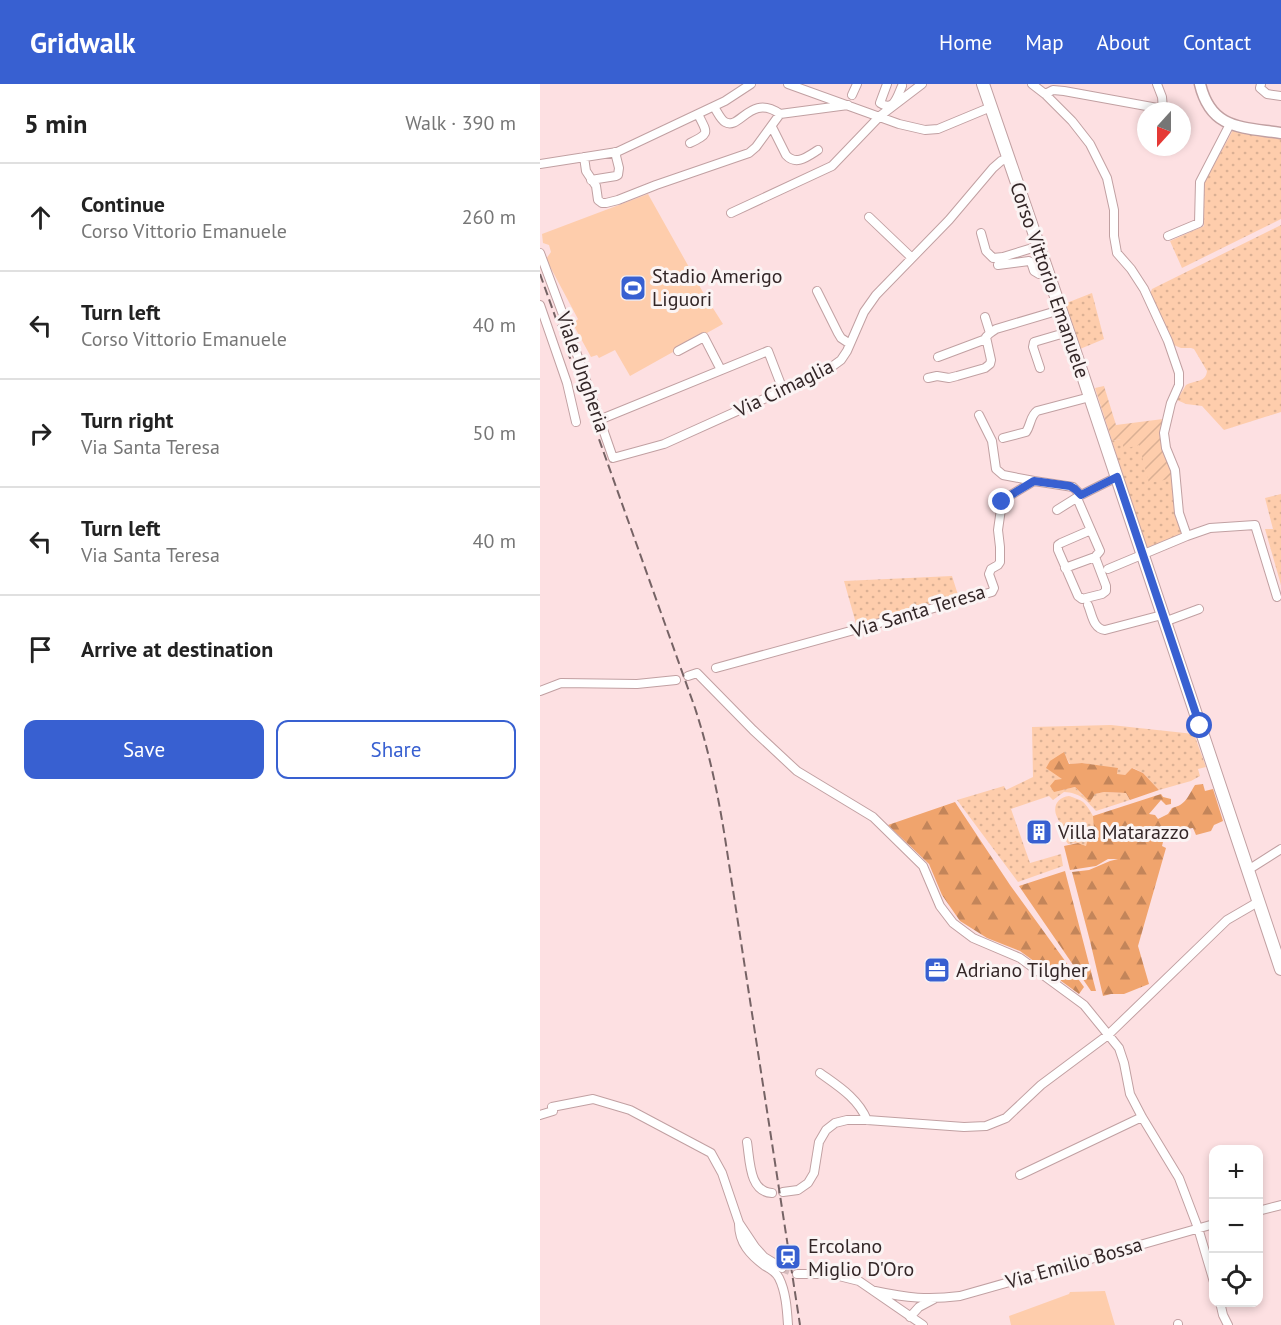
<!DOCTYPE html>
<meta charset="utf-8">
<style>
body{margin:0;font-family:"PT Sans",sans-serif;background:#f2f2f2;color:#222}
.controls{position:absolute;right:18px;bottom:18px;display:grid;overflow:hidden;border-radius:12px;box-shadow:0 3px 9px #0003}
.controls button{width:54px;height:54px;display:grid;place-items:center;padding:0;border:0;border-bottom:2px solid #e0e0e0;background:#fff;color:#222;font:30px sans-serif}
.compass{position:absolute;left:597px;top:18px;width:54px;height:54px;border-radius:50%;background:#fff;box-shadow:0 3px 9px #0003;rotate:201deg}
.stop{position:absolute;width:18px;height:18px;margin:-14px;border:4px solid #3860d1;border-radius:50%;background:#fff}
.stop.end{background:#3860d1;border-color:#fff;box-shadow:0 2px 6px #0008}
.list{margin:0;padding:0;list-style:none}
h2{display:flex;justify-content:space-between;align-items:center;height:78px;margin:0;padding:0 24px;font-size:26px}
h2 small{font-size:20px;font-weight:400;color:#767676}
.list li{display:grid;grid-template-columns:39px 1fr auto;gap:18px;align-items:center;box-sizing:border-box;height:108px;padding:0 24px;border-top:2px solid #e0e0e0}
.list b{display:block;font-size:22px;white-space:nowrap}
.list p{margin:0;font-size:20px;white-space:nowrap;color:#767676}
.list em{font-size:20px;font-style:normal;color:#767676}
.actions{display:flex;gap:12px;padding:18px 24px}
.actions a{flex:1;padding:14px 0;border:2px solid #3860d1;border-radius:12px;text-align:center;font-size:21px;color:#3860d1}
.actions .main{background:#3860d1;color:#fff}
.icon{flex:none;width:33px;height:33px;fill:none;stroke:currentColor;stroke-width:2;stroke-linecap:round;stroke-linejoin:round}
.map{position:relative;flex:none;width:741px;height:1241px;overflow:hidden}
header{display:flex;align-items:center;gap:36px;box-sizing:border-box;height:84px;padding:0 30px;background:#3860d1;color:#fff}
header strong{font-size:28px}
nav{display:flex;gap:33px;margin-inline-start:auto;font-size:21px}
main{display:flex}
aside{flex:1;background:#fff}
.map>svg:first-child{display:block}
.grass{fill:url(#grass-dots)}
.forest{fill:url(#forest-firs)}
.garden{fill:url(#garden-furrows)}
.pitch{fill:#fecdac}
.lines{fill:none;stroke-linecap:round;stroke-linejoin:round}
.minor-tunnel{stroke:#d5bbbd;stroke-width:8;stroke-dasharray:8 4;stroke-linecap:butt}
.minor-casing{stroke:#c1a0a2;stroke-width:10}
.tertiary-casing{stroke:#c1a0a2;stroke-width:13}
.primary-casing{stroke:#c1a0a2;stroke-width:14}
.minor{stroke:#fff;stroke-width:8}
.tertiary{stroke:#fff;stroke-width:10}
.primary{stroke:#fff;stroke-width:12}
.rail{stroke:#766365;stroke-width:2;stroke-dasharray:9 4.5;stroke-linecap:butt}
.route{stroke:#3860d1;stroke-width:8}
.labels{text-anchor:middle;stroke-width:6;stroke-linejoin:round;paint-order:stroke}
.poi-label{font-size:20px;fill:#332627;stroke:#fbf4f4;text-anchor:start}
.street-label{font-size:20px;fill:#332627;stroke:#fbf4f4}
</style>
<header>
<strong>Gridwalk</strong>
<nav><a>Home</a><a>Map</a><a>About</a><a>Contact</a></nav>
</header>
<main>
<aside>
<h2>5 min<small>Walk · 390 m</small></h2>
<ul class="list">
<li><svg class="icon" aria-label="ahead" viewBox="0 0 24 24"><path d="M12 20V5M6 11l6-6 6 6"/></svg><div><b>Continue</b><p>Corso Vittorio Emanuele</p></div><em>260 m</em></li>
<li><svg class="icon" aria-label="left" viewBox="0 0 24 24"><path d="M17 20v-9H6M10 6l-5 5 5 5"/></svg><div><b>Turn left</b><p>Corso Vittorio Emanuele</p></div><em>40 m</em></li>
<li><svg class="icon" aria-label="right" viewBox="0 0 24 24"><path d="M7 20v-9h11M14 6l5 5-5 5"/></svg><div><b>Turn right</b><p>Via Santa Teresa</p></div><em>50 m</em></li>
<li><svg class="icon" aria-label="left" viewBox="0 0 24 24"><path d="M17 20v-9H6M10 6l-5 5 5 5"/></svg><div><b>Turn left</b><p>Via Santa Teresa</p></div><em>40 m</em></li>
<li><svg class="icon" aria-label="arrive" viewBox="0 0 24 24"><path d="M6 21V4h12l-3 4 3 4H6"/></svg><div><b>Arrive at destination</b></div></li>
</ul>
<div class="actions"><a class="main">Save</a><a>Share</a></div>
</aside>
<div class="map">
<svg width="741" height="1241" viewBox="0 0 741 1241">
<defs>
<pattern id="grass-dots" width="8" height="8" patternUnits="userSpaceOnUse" patternTransform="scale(1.5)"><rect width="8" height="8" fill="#fecdac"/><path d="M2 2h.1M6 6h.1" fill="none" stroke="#dab094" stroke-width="1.8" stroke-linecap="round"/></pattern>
<pattern id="forest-firs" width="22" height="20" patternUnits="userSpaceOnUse" patternTransform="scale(1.5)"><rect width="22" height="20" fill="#f0a46d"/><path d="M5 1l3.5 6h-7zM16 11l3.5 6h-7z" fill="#c3855a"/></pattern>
<pattern id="garden-furrows" width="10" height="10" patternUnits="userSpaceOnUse" patternTransform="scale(1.5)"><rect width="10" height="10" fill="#fecdac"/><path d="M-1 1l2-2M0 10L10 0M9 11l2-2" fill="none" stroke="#dab094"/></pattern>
</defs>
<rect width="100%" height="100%" fill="#fde0e2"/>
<path class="grass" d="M693,46l48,8v81l-99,49 -12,-27 34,-15 -1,-41z
M741,141v187l-57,18 -22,-24 -16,-2 -9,-4 9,-15c8,-5 20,-2 21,-14l-13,-22 -3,-1h-10l-10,-4 -21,-50 2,-5z
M552,209l12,46 -24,10 -16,-45z
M581,355l18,6 35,33 9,57 -37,13 -34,-107z
M741,410v91l-16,-56h8l-8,-31z
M412,492l7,22 -102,29 -13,-46z
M571,641l83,9 12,33 -8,2 2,7 -9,5 -32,9 -16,-17 -10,-5 -8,7h-9l2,-6 -36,-6 -12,1 -7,-12 -5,23 5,4 -1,11 13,-3 8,9 21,-4 22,1 4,7 -34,11c-11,-12 -16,-18 -32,-19l-11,8 -4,-4 -38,13 19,54 31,-9 2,12 -45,16 -61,-82 47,-14 2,4 27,-13 -1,-50z
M529,712c5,2 10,3 14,6 7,6 19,28 15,36 -2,5 -8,6 -12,8l-8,-3 -10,1c-4,-6 -5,-11 -7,-18 -2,-9 -1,-1 -4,-9 -5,-11 1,-20 12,-21z"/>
<path class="forest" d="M524,668l5,12 13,-1 36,5 -1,6 8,1 7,-7 11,5 16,17 -29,10 -4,-7 -22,-1 -9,2 -5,8 -15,-15 -21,5 -4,-6 5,-6 7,-1 -16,-11 4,-7z
M663,700l2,7 8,-2 10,32 -9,4 -3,6 -15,4 -3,-7c-9,1 -19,5 -24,13l-6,1 -1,4 4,2 -28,98 11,38 -25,10h-13l-8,2 -13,-55 -18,-69 17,-2 21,-9 8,-2h-10l-12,7 -26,4 -6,-24 14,-3 8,3 2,-7 3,-2 4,4 4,-4v-6l-5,-3 -1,-12 68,-22 2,3 8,2v5l-5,1 -5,-5 -12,14 6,1 3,4 10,-5 4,-6c14,-3 16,-12 23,-23z
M415,718l55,83 74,102 -5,7 -59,-43 -33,-13 -27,-17 -18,-26 -13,-31 -41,-39z
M525,787l31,120h-5l-72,-105z"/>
<path class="garden" d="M564,302l12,39 47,-6 11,59 -25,5 -10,-38 -15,4 -3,-10 -9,2 -17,-53z"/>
<path class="pitch" d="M108,110l56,100 19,30 -93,52 -15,-26 -16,8 -2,-3 -6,2 -18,-33 5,-5 -32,-60 5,-7 -2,-7 -6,-2 -1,-9z
M565,1207l10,34h-104l-2,-9 60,-22 1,-2z"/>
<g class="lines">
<path class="minor-tunnel" d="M242,1184l15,6"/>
<g class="minor-casing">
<path id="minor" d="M248,0l111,40 26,6 13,-1 53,-22
M347,0l-7,19c14,9 17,-6 22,-17
M492,0l13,10 27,27 18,23 17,34 7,32v26l3,17 14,16 13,20 24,52 11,32v12l-8,18 -7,30 2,15 9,22 4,43 8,23
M721,0l-1,4 7,6 14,2
M505,10l8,-4 11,1 99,18 -1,-12 -5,-13
M312,11l5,-11
M174,23c3,4 6,12 11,15 15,9 25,-29 55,-8
M232,43l14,28c10,11 21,2 32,-5
M150,59c21,-10 17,-10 8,-29
M44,73l2,14 10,15 2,14 4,3h4l12,-3 38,-15 93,-32 7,-6 24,-33 68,-9
M0,80l77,-12 108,-51 26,-17
M51,96l25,-4 2,-1 1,-7 -4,-16
M191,129l101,-47 48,-50 42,-32
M329,133l43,41
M441,149l5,18 7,7 10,-1 36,-11
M628,152l31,-13 1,-41 30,-58
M0,169l25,67 48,138 51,-14 162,-73 15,-11 6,-9 17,-39 12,-17 73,-75 44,-52 8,-7 7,-3
M458,181l31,-4 2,1 3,9 5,3 8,-2
M277,207l21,42 3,5 9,6
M0,221l27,78 9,39
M445,233l5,16
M138,267l26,-14 17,33
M398,273l48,-18
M500,284l-7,-21 1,-5 34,-10
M388,294l9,-2 12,2 8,-2 28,-8 5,-4 1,-4 -5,-23 4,-4 6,-4 64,-19
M439,331l13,26 4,28 7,6 31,6
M59,336l169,-69 15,39
M463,354l23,-6c5,-7 4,-16 11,-21l53,-14
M517,426l24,-15 36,-18
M551,446l-30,13 -3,2v5l20,46 4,3 20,-5 4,-3v-5l-11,-29
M525,484l30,-11 5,-6 -23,-53
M568,485l79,-33 23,-8 45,-3 22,72
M548,521c4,9 5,24 17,25l57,-15
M624,538l35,-13
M176,584l276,-76 2,-4 -5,-14 2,-5 7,-4 2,-3v-15l-2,-17 4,-28 4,-4 28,-17 39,6 8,8
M148,592l9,-3 56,57 44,41 76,46 50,49 17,40 13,17 20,15 47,20 64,47 35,43 5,15 6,31 12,23 37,61 19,50 16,54
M0,607l21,-8 76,1 39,-4
M708,786l33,-21
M280,989c18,13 38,25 47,47
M0,1031l13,-4 -1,-4 41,-8 37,11 81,43 11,20 17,50 16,24 9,10 18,11
M207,1058c3,18 2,50 25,51
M480,1091l122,-58
M243,1108l15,-2 10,-7 6,-10 5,-31 7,-12 9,-7 12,-3h20l97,7 22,-1 20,-8 35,-33 67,-50 119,-115 31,-18
M718,1127l23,-6
M199,1140c0,19 11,31 26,42 6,3 11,6 14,12 7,14 8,32 9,47
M257,1190h34l28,7 64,44
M335,1207c32,7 53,9 85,5l254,-72
M680,1218l3,13 5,10
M370,1233l9,-10 15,-8
M638,1240v1"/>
</g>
<g class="tertiary-casing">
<path id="tertiary" d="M660,0c11,46 42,43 81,49"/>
</g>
<g class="primary-casing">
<path id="primary" d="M443,0l89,259 209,626"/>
</g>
<use href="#minor" class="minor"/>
<use href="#tertiary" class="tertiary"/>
<use href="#primary" class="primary"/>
<path class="rail" d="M0,190l155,434c14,43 23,86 30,130l75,487"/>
</g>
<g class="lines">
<path class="route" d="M462,418l4,-4 28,-17 36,5 5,3 6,6 36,-18 83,249"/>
</g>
<defs>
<g id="stadium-square" transform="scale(1.35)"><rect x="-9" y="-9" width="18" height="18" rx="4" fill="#3860d1" stroke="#fbf4f4"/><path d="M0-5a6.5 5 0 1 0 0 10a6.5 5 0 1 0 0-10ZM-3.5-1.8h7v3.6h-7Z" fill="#fff"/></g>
<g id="building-square" transform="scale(1.35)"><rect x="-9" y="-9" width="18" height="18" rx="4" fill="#3860d1" stroke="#fbf4f4"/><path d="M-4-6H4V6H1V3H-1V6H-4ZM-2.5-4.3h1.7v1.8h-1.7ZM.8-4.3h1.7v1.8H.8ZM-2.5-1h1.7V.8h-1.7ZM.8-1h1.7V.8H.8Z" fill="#fff"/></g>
<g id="office-square" transform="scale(1.35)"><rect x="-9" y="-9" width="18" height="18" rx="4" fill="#3860d1" stroke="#fbf4f4"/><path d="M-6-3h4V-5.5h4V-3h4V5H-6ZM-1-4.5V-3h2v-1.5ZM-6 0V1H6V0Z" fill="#fff"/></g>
<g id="station-square" transform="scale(1.35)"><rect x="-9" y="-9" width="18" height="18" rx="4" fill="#3860d1" stroke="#fbf4f4"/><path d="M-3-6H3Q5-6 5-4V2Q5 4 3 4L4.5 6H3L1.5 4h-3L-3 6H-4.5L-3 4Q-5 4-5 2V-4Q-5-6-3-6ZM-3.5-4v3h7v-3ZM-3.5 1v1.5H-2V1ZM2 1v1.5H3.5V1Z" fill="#fff"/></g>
</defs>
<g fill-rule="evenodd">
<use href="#stadium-square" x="93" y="204"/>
<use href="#building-square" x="499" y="748"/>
<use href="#office-square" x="397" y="886"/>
<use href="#station-square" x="248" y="1173"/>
</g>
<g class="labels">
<g class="poi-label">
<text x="112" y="199">Stadio Amerigo<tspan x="112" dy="23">Liguori</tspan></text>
<text x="518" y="755">Villa Matarazzo</text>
<text x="416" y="893">Adriano Tilgher</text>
<text x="268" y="1169">Ercolano<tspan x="268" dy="23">Miglio D'Oro</tspan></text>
</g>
<g class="street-label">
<text transform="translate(510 196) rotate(71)" y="7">Corso Vittorio Emanuele</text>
<text transform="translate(43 288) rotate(71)" y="7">Viale Ungheria</text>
<text transform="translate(244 304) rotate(-26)" y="7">Via Cimaglia</text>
<text transform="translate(378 527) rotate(-17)" y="7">Via Santa Teresa</text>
<text transform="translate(534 1179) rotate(-16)" y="7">Via Emilio Bossa</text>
</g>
</g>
</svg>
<div class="controls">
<button>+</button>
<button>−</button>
<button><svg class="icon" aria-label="locate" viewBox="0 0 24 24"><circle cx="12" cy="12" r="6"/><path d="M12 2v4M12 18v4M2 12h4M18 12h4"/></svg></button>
</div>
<svg class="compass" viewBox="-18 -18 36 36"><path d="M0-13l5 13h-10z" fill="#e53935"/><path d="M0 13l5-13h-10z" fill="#767676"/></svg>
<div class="stop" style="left:660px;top:642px"></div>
<div class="stop end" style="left:462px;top:418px"></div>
</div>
</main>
